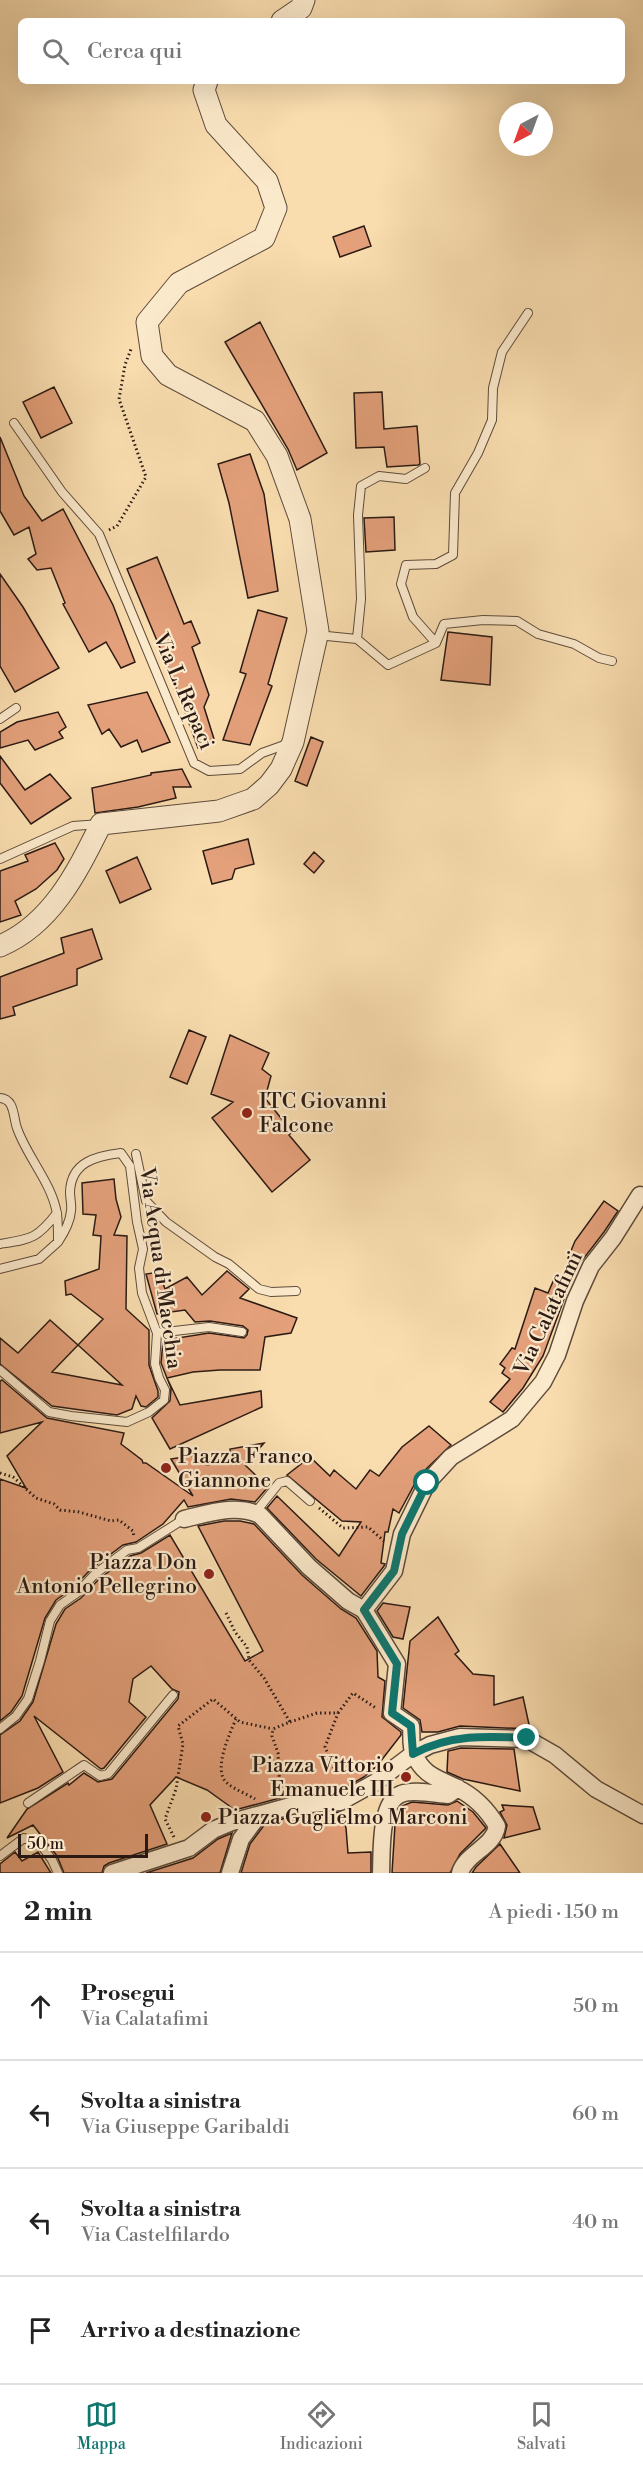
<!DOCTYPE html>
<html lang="it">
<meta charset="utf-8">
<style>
body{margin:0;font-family:"Libre Bodoni",serif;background:#f2f2f2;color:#222}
.compass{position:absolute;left:499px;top:102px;width:54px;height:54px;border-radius:50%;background:#fff;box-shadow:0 6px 24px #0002;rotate:221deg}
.scale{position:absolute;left:18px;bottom:15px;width:130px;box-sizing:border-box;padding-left:6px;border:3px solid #2b1a14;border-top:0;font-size:16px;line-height:21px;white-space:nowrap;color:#2b1a14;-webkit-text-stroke:4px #fbe9cb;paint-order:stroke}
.stop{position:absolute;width:18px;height:18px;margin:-14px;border:4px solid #0f766e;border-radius:50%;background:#fff}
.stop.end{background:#0f766e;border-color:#fff;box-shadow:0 2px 6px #0008}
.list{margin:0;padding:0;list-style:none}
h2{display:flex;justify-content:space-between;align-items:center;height:78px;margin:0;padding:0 24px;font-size:26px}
h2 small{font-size:20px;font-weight:400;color:#767676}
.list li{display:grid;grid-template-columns:39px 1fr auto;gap:18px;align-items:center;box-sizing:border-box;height:108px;padding:0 24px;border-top:2px solid #e0e0e0}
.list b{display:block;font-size:22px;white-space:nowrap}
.list p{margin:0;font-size:20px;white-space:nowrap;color:#767676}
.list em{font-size:20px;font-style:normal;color:#767676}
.icon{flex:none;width:33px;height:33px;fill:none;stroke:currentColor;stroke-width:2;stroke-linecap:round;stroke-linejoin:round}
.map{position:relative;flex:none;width:643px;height:1873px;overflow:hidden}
.search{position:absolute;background:#fff;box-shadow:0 6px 24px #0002;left:18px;right:18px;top:18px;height:66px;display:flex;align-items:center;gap:15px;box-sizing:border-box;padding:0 21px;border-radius:9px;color:#767676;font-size:22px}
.sheet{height:510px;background:#fff}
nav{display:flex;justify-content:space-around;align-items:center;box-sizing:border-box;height:84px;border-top:2px solid #e0e0e0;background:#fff;font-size:16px;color:#767676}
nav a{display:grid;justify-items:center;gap:3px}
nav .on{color:#0f766e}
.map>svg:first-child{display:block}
.building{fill:#e3a07a;stroke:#2b1a14;stroke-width:1.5;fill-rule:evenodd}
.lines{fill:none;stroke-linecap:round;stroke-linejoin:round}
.service-casing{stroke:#5e4b3b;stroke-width:10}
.minor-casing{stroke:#5e4b3b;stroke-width:19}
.tertiary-casing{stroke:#5e4b3b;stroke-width:23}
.path{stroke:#2b1a14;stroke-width:3;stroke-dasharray:1.5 3;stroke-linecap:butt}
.service{stroke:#fbe9cb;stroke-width:8}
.minor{stroke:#fbe9cb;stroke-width:16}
.tertiary{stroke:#fbe9cb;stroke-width:21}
.route{stroke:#0f766e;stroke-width:8}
.poi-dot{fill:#8f2418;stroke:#fbe9cb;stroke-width:2}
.labels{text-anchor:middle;stroke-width:4.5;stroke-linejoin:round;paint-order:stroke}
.street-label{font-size:21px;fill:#2b1a14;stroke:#fbe9cb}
.poi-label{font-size:21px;fill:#2b1a14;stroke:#fbe9cb;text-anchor:start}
</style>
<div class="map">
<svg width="643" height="1873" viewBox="0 0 643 1873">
<rect width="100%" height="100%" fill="#f9ddaf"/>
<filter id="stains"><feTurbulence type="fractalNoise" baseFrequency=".00333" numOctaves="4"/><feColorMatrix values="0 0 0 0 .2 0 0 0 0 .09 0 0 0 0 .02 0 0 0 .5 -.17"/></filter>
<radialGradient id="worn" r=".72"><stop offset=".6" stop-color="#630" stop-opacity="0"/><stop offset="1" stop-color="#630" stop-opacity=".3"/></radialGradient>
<path class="building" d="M364,226l7,20 -31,11 -7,-20z
M260,322l67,131 -30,17 -9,-21 -63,-107z
M54,387l18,36 -31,15 -18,-36z
M382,392l2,37 33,-3 3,38 -2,1 -31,2 -3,-20 -28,1 -2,-55z
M0,437l24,59 18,25 21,-12 50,96 22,57 -14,6 -15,-26 -17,10 -26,-48 2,-1 -14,-35 -14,2 -9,-11 8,-5 -7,-27 -15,8 -14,-24z
M250,454l14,40 14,97 -30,7 -19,-95 -11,-39z
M394,517l1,33 -29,2 -2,-34z
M157,557l27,67 7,-3 9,22 -8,4 17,48 -5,12 10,32 -16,9 -25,-69 -46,-110z
M0,574l23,33 36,61 -44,24 -15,-26z
M258,610l29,8 -19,66 4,2 -22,59 -27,-5 23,-66 -6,-2z
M448,632l44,5 -2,48 -49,-5z
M147,692l23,50 -28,10 -5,-12 -16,7 -12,-18 -7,5 -14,-29z
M58,712l8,15 -7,5 4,6 -28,12 -7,-10 -28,8v-16l17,-10z
M311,737l12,5 -16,44 -12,-5z
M0,756l25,34 25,-16 21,24 -40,26 -31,-41z
M182,769l9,18h-18l3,11 -38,9 -43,6 -3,-25 59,-13v-2z
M248,839l6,25 -19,5 -3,10 -20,5 -9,-33z
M55,843l9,16 -7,11 -21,19 -21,12 6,14 -21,7v-51l28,-10 -3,-6z
M314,852l10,9 -10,12 -10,-9z
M137,857l14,32 -31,14 -14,-32z
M92,929l10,30 -25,10v16l-64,22 2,8 -15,4v-42l64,-24 -3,-15z
M189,1030l17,7 -19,47 -17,-7z
M230,1035l39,18 -7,16 9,7 -6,22 27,34 -3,3 21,25 -38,32 -60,-74 21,-16 -22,-8z
M114,1179l2,20 5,18 -7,18 13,1 -1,73 23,21v35l9,26v6l-12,10 -5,-1 -5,-10 -4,13 -15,6 -65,-9 -52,-42v-26l18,15 32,-33 28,25 25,-26 -32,-25 -5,1 -1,-14 34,-12 2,-33 -8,-1 3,-20 -13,-1 -1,-31zM78,1345l44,40 -70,-13z
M604,1201l14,10 -14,21 -23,30 -13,-4 7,-17z
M227,1271l22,18 -9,9 57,20 -6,15 -26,4 -5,33h-40l-27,2 -26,6 13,27 81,-14 1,16 -92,42 -18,-31 18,-17 1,-13 -10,-25 2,-21 4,4 -2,-6 44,-7 35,5 3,-3 1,-5 -5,-4 -33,-5 -15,1 -10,-12 -28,4 -11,-40 13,-2 6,17 22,-12 15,18z
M555,1277l15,6 -27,73 -20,32 -20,24 -13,-10 20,-23 -8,-6 3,-5 -5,-4 12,-16 3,1 20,-61 13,5z
M2,1380l45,38 77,15 -3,11 21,16 1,3h3l47,33 -22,-37 30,-5 6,11 24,-5 -1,-11 34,-6 -19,22 23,22 -13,15 -24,-3 -43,8 -4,-7 -21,24 -27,18 -13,3 -32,24 -18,19 -17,12 -11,18 -23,78 -11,16 -11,9v-242l26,9 -19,-32 35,-34 -42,11v-52z
M429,1426l22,19 -32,31 -20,37 -6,-4 -5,23h-3l-4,31 4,1 -1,2 -23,30 -45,-37 -49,-51 10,-12 62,60 22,-34 -19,-1 -55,-46 23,-18 20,19 4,-6 22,19 14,-19 9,6 23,-29z
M224,1521h16l14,3 48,51 39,34 15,9 21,33 1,26 7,4 -3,36 19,15v3l-24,31 -13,11 -27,15 -46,3 -56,15 -28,-20 -31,-13 -26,28 17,39 -58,19 -5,3 -2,7h-38l-7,-17 -24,-31 -26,13 20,-29 41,-26 1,2 15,-12 14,9 14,-3 66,-80 1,-7 -7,-3 -21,-23 -18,13 -4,23 17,15 -42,51 -3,1 -67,-53 29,56 -25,16 -38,15v-68l20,-14 13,-19 23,-78 9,-15 16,-11 18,-19 31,-23 11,-3 29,-18 75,126 18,-10 -65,-125z
M383,1603l27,4 -7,32 -10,-2 -16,-26z
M438,1617l21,34 -4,3 18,20 21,2v29l29,-8 7,32 -70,-3 -22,6h-16l-2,-12 -17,-12 7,-67z
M461,1748l53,1 6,42 -57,-12 -16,-7 1,-21z
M457,1801l16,11 13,16 -26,26 -10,19h-58l3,-48 7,-19 10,-4 36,3z
M502,1805l31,2 7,22 -36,9 3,-13 -7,-13 4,-2z
M341,1812l5,16 2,25 23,-1v21h-130l9,-29 15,-20 31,-9z
M232,1833l-12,40h-74l47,-15 25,-19z
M500,1844l20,29h-48l4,-6z
M15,1852l7,9 16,-9 13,21h-51v-9z"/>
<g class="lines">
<g class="service-casing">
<path id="service" d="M14,423l48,69 37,42 95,229 15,8 31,-2 22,-16 28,-10
M317,635l40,4 31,26 48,-22 8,-19 39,-4 34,1 21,13 36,10 25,14 13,3
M357,639l4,-40 -3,-84 3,-29 18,-10 27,3 19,-11
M436,643l-23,-26 -12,-33 5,-19 30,-1 17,-9 2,-62 23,-40 14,-33 1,-32 9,-36 26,-39
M0,719l16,-11
M0,859l73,-33 27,-2
M0,1098c15,1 13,19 17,30 10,29 35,55 40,86 1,9 1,19 1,28l-19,17 -39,10
M136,1154l10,47 20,21 49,35 14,7 30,25 12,3 25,-1
M0,1244c31,-5 37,-5 57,-31
M157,1333l52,-6 33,5
M0,1370l49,42 22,4 56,6 22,-10 15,-12 1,-10 -6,-12 -4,-14 2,-31 -15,-40 -3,-25 4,-19 -6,-27 -7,-56 -9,-13c-25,3 -50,9 -51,39 0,7 2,13 1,19 -1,12 -7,22 -13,31
M255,1513l24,-30 8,-2 23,20
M0,1729l16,-13 12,-17 12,-38 10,-40 10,-16 17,-12 18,-19 32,-24 11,-2 46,-29
M28,1803l56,-38 16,11 8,-2 65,-79
M0,1856l24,-18 15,4 13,18 6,13"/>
</g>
<g class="minor-casing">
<path id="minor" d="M184,1519c26,-6 51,-15 76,-4l49,52 39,34 16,9 33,54 -5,49 19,13c1,8 -1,21 3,28 10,23 25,24 43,34 17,8 31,23 40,38 -3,21 -31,27 -37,47
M364,1610l30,-39 8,-37 25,-51 24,-26 61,-38 31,-37 14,-27 18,-54 16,-35 22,-28 27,-43
M112,1873l77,-25 24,-18 19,-8 62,-17 46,-3 36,-20 37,-28 17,-9 30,-8 67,2 28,16 41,34 47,26
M230,1873l11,-34 17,-23
M381,1873c1,-19 -2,-71 20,-79 12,-5 34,0 47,1l10,-7"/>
</g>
<g class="tertiary-casing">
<path id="tertiary" d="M282,21l19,-13 3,-8
M0,946c52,-22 77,-74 101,-122l118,-13 34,-12 16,-14 12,-16 12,-27 25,-111 -18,-112 -23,-63 -22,-35 -87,-46 -16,-19 -5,-34 32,-39 85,-45 12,-30 -9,-27 -51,-56 -12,-35 3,-9"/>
</g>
<path class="path" d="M109,530l8,-4 29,-49 -27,-78 6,-34 6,-16
M0,1473l13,4 23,21 18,6 6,6 19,2 32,9 8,-1 14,11 1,6
M319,1508l24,20 25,-1 16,14
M226,1613l9,19 12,15 2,13 15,18 26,44 -17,7 -1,7 6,17 2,38
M236,1719c-6,14 -23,50 -10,63 7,7 21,12 29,17
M290,1722l27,-9h21l15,-20 23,15
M334,1768l-9,-21 13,-34
M174,1837l-9,-18 11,-30 7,-45 -5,-18 35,-27 27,23 33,7"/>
<use href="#service" class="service"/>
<use href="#minor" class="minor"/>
<use href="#tertiary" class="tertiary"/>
</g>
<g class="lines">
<path class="route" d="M427,1483l-25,51 -8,37 -30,39 33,54 -5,49 19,13 2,28c37,-20 74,-18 114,-16"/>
</g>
<g class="poi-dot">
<circle cx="247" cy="1113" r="6"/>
<circle cx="166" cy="1468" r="6"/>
<circle cx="209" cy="1574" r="6"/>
<circle cx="406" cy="1777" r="6"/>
<circle cx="206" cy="1817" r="6"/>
</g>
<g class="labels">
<g class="street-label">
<text transform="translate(184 691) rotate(67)" y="7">Via L. Repaci</text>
<text transform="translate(161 1268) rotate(82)" y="7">Via Acqua di Macchia</text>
<text transform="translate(548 1313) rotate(-65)" y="7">Via Calatafimi</text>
</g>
<g class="poi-label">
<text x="259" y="1108">ITC Giovanni<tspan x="259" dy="24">Falcone</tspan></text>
<text x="178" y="1463">Piazza Franco<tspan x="178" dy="24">Giannone</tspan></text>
<text x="197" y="1569" text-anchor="end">Piazza Don<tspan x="197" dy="24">Antonio Pellegrino</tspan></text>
<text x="394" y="1772" text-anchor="end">Piazza Vittorio<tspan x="394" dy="24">Emanuele III</tspan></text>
<text x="218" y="1824">Piazza Guglielmo Marconi</text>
</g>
</g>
<rect width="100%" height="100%" filter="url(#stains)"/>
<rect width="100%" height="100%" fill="url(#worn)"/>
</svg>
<svg class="compass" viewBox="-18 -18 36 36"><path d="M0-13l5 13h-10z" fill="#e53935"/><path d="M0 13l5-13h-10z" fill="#767676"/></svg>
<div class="scale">50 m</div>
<div class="stop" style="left:427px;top:1483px"></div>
<div class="stop end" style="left:527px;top:1738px"></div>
<div class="search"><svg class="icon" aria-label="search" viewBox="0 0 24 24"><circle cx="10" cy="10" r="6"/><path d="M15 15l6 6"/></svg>Cerca qui</div>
</div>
<section class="sheet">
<h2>2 min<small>A piedi · 150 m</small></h2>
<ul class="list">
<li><svg class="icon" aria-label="ahead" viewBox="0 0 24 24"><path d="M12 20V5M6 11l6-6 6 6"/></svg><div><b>Prosegui</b><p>Via Calatafimi</p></div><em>50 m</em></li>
<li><svg class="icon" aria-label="left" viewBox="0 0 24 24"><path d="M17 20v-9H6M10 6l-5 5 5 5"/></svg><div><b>Svolta a sinistra</b><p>Via Giuseppe Garibaldi</p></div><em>60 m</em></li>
<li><svg class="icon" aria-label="left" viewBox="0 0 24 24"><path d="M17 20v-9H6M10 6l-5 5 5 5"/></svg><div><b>Svolta a sinistra</b><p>Via Castelfilardo</p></div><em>40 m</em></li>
<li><svg class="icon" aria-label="arrive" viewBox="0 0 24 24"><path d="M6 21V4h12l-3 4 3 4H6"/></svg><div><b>Arrivo a destinazione</b></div></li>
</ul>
</section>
<nav>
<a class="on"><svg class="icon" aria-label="map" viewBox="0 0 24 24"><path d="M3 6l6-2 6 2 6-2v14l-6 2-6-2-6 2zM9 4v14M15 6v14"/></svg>Mappa</a>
<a><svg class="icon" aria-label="directions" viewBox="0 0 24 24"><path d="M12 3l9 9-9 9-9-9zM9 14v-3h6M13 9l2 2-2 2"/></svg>Indicazioni</a>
<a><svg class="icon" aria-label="saved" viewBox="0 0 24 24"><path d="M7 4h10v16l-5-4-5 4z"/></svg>Salvati</a>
</nav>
